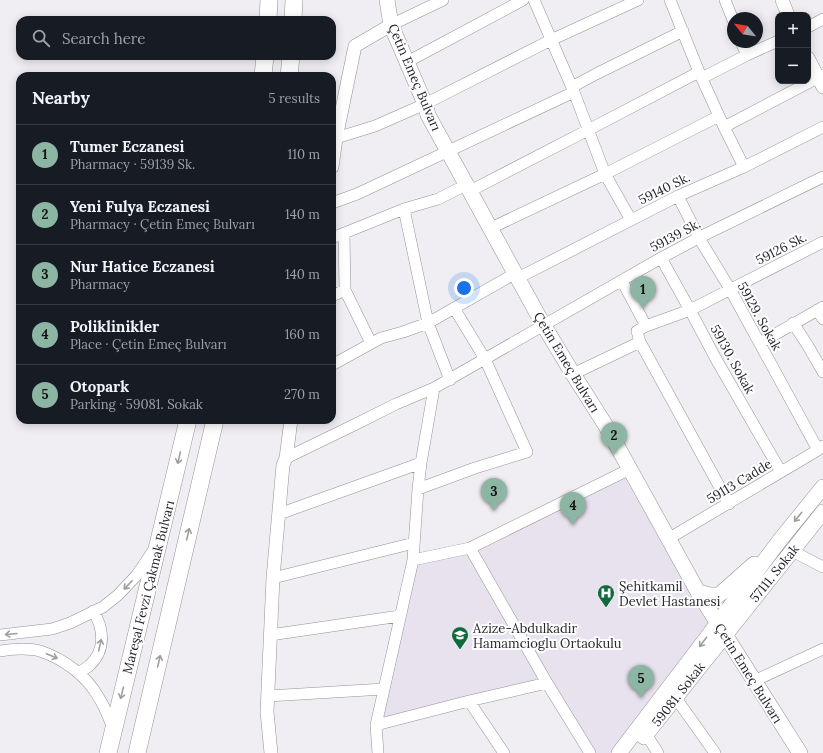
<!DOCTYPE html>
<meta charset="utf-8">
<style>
body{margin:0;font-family:Lora,serif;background:#20242c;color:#f1f3f6}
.controls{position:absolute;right:12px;top:12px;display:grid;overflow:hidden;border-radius:8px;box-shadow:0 2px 10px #0003}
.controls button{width:36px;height:36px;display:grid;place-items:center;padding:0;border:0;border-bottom:1px solid #363941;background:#171b24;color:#f1f3f6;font:20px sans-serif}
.compass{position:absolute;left:727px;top:12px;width:36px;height:36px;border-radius:50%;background:#171b24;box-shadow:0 2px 10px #0003;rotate:300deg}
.you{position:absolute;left:464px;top:288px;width:14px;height:14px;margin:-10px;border:3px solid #fff;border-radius:50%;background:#1a73e8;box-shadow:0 0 0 6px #1a73e833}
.badge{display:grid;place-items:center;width:26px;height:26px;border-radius:50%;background:#8cb5a3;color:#111;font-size:13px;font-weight:700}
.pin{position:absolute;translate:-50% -33px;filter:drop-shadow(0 1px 2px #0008)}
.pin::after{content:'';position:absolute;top:21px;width:14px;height:12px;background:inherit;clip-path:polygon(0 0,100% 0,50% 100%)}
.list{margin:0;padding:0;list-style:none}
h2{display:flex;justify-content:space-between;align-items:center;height:52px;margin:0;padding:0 16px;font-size:17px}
h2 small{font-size:13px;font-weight:400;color:#9ea1a6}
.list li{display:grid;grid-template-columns:26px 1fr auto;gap:12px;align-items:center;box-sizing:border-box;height:60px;padding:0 16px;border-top:1px solid #363941}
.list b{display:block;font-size:15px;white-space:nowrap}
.list p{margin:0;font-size:13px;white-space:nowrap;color:#9ea1a6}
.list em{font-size:13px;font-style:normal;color:#9ea1a6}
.icon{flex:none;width:22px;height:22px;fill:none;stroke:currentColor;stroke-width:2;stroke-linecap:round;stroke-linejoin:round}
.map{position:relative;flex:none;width:823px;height:753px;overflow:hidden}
.search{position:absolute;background:#171b24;box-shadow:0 2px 10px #0003;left:16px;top:16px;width:320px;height:44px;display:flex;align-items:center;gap:10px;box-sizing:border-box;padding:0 14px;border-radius:12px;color:#9ea1a6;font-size:15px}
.panel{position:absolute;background:#171b24;box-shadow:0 2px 10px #0003;left:16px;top:72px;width:320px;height:352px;border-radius:12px}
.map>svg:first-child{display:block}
.built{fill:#e7e2ed}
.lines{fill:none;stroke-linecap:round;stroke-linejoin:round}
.minor-casing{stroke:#949296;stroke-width:12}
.tertiary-casing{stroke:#949296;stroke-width:14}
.secondary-casing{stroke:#949296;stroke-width:16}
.primary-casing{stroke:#949296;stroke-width:18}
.minor{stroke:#fff;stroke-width:11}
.tertiary{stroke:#fff;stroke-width:13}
.secondary{stroke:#fff;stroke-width:15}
.primary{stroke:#fff;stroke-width:17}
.oneway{stroke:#9e9e9e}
.labels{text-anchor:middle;stroke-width:4;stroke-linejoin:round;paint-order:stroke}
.street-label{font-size:13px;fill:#282728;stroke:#fdfcff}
.poi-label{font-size:13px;fill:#282728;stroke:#fdfcff;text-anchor:start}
</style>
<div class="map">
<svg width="823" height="753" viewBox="0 0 823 753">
<rect width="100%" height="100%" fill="#f0eef2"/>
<path class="built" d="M630,469l88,154 -99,130h-29l-44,-70 -170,42 37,-165 57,-12z"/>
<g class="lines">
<g class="minor-casing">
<path id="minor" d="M534,0l40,92 31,82 26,46
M670,0l29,72 25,55 20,40
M725,0l8,20
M391,25l52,-25
M808,27l15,-8
M741,42l6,13
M407,62l116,-62
M702,78l45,-23 31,-14
M572,87l24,-13 87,-43
M724,127l99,-52
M336,138l39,-12 50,-22 126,-64 87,-40
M470,191l118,-61 111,-58
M678,196l21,42 31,51 88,161
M332,203l25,-9 217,-102
M404,209l24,114 22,57
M491,228l114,-54 114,-58
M344,233l1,57
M332,238l72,-29 34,-10 28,-14
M661,258l29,52 26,49 65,113
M518,278l160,-82 66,-29 79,-40
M622,281l24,45
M332,296l13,-6 26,53
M817,310l6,9
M793,323l15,23 15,26
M760,343l63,-36
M332,365l49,-27 22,-6 25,-9 88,-50
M573,374l67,-32
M286,458l68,-33 42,-21 38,-16 227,-130 41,-22 121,-59
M418,489l57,-21 52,-16 -42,-93 -31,-51
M729,504l-89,-162 -3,-11 9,-5 44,-16 133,-68
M279,514l142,-51
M668,539l150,-89 5,-4
M470,548l77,135 43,70
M792,551l31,16
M413,560l57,-12 160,-79
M273,578l141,-35
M0,635l52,-6 18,-6 33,-16 15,-12 18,-19 17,-25
M270,635l130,-19
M0,651c11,-2 29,-3 40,0 24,8 47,25 59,47 6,9 10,20 14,31
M79,672c4,-2 8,-4 11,-7 16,-15 14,-37 3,-54
M754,681l69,-32
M268,696l116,-7
M675,697l40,56
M469,701l35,52
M376,725l93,-24 78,-18
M646,734l12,19
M378,753l-2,-28 37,-165 5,-71 3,-26 13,-75"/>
</g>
<g class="tertiary-casing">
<path id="tertiary" d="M782,0l6,15
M808,58l15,29
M332,167l4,-29 19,-92 36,-21
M271,753l-4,-41 6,-134 10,-113 3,-7 5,-38"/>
</g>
<g class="secondary-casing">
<path id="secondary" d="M387,0l4,25 34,79 3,11 116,211 29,48 33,52 92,166 102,161
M698,592l12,3h9l35,-31
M644,737l179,-225
M619,753l86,-113 75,-100 43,-53"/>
</g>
<g class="primary-casing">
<path id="primary" d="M268,20l1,-20
M293,20l1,-20
M263,76l2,-20
M289,76l2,-20
M108,753l80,-333
M137,753l78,-333"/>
</g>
<use href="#minor" class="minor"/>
<use href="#tertiary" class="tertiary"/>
<use href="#secondary" class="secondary"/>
<use href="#primary" class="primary"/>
</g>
<defs><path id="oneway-shaft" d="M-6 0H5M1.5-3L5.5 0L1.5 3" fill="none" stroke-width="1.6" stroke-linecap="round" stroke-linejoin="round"/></defs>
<g class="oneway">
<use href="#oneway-shaft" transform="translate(179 458) rotate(103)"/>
<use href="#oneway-shaft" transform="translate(798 517) rotate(129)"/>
<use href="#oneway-shaft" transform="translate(188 534) rotate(-77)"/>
<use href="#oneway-shaft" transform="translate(128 585) rotate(134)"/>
<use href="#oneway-shaft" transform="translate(11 634) rotate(175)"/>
<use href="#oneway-shaft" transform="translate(703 642) rotate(127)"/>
<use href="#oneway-shaft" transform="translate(100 645) rotate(-78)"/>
<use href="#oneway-shaft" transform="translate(52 656) rotate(23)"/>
<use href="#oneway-shaft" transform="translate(159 661) rotate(-77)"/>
<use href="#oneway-shaft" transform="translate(122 693) rotate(104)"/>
</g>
<defs>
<g id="hospital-pin" transform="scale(0.9)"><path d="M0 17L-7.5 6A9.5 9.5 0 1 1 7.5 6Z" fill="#116a3d" stroke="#fdfcff"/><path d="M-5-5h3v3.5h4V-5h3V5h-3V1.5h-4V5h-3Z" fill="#fff"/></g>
<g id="school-pin" transform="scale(0.9)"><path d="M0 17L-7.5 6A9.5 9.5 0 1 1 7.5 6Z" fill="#116a3d" stroke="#fdfcff"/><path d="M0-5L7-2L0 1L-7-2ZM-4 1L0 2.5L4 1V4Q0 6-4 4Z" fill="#fff"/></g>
</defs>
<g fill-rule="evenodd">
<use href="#hospital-pin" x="606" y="593"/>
<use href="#school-pin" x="460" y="635"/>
</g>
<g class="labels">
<g class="street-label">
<text transform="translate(415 77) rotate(67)" y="5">Çetin Emeç Bulvarı</text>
<text transform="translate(664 188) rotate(-26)" y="5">59140 Sk.</text>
<text transform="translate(675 235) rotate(-28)" y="5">59139 Sk.</text>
<text transform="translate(781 248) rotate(-27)" y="5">59126 Sk.</text>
<text transform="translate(760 316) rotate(61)" y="5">59129. Sokak</text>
<text transform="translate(733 359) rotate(61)" y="5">59130. Sokak</text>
<text transform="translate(567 362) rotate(59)" y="5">Çetin Emeç Bulvarı</text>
<text transform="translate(739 481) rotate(-31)" y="5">59113 Cadde</text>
<text transform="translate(774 573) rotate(-51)" y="5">57111. Sokak</text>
<text transform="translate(148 587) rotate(-76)" y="5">Mareşal Fevzi Çakmak Bulvarı</text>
<text transform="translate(749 673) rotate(58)" y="5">Çetin Emeç Bulvarı</text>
<text transform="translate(678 694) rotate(-52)" y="5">59081. Sokak</text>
</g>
<g class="poi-label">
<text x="619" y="591">Şehitkamil<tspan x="619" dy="15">Devlet Hastanesi</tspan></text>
<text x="473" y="633">Azize-Abdulkadir<tspan x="473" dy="15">Hamamcioglu Ortaokulu</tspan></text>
</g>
</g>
</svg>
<div class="controls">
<button>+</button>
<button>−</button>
</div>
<svg class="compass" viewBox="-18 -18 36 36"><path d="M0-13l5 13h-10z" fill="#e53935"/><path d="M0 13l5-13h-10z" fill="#9ea1a6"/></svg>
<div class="you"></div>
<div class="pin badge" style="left:643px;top:309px">1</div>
<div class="pin badge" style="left:614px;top:455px">2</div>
<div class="pin badge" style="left:494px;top:511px">3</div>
<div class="pin badge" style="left:573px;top:525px">4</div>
<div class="pin badge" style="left:641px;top:698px">5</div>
<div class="search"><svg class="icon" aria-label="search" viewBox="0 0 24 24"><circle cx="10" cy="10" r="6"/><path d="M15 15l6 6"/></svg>Search here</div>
<section class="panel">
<h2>Nearby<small>5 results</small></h2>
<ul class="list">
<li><span class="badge">1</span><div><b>Tumer Eczanesi</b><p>Pharmacy · 59139 Sk.</p></div><em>110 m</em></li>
<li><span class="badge">2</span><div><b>Yeni Fulya Eczanesi</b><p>Pharmacy · Çetin Emeç Bulvarı</p></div><em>140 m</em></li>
<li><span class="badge">3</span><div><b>Nur Hatice Eczanesi</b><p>Pharmacy</p></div><em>140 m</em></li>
<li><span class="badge">4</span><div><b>Poliklinikler</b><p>Place · Çetin Emeç Bulvarı</p></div><em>160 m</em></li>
<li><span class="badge">5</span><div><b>Otopark</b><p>Parking · 59081. Sokak</p></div><em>270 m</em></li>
</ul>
</section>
</div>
